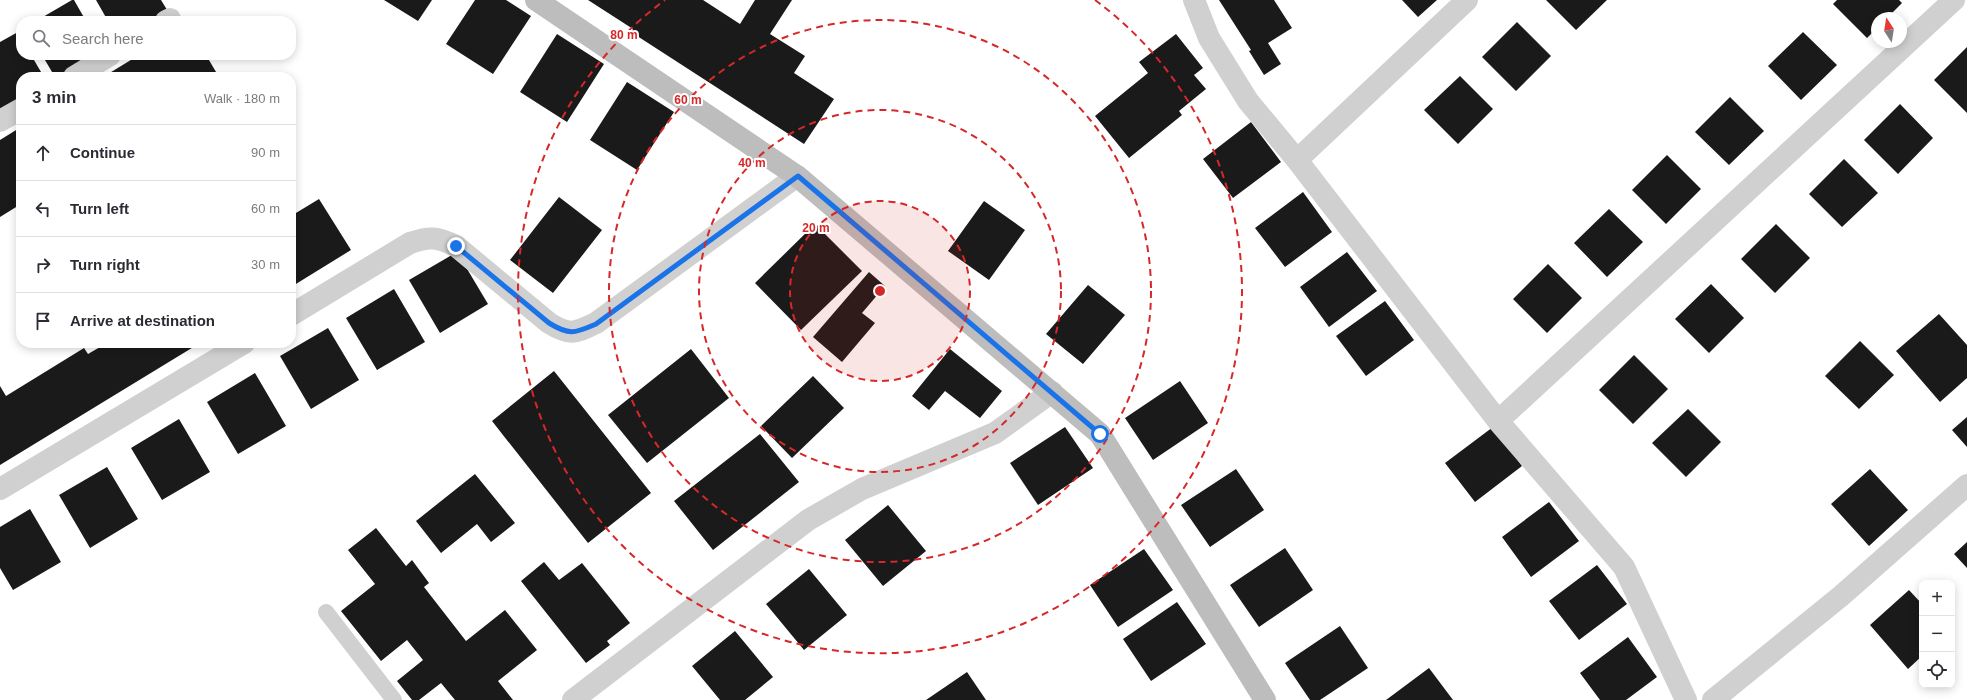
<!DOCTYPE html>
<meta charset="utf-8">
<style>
body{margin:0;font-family:Arial,sans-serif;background:#f2f2f3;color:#2b2b33}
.controls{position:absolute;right:12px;bottom:12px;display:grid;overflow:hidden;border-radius:8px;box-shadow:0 2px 10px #0003}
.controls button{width:36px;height:36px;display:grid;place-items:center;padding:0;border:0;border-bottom:1px solid #e1e1e2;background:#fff;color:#2b2b33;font:20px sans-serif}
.compass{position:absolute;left:1871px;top:12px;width:36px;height:36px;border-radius:50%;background:#fff;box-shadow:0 2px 10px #0003;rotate:348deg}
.stop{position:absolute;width:12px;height:12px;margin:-9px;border:3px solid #1a73e8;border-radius:50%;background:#fff}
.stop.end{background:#1a73e8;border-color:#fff;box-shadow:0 1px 4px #0008}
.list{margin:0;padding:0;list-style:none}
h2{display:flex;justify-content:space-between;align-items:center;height:52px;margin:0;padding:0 16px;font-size:17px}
h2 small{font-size:13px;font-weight:400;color:#7c7c81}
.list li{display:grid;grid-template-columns:26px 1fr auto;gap:12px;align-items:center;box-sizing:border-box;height:56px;padding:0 16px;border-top:1px solid #e1e1e2}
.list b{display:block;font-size:15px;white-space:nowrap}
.list em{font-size:13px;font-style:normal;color:#7c7c81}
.icon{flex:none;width:22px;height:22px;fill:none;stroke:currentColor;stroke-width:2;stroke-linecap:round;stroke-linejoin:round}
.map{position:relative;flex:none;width:1967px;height:700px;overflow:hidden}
.search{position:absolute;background:#fff;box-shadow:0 2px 10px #0003;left:16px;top:16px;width:280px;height:44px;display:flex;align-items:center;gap:10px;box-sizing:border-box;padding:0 14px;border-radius:16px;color:#7c7c81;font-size:15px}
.panel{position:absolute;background:#fff;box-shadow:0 2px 10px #0003;left:16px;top:72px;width:280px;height:276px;border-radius:16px}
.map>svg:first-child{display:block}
.building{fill:#1a1a1a}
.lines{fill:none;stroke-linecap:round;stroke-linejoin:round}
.lane{stroke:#d0d0d0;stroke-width:16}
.street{stroke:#d0d0d0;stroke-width:22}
.secondary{stroke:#bdbdbd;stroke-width:22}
.route{stroke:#1a73e8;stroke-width:5}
.ring{fill:none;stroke:#d62828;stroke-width:2;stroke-dasharray:7 5}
.centre{fill:#d62828;stroke:#fff;stroke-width:2}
.ring-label{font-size:12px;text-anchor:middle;font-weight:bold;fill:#d62828;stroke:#fff;stroke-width:4;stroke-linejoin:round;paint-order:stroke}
</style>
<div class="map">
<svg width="1967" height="700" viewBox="0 0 1967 700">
<rect width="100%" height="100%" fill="#fff"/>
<path class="building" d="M72,0h2l12,21h-50z
M96,0h65l8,13 -14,8h-47z
M384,0h48l-14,21z
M475,0h31l25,16 -38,58 -47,-30z
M588,0h115l37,24 15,-24h37l-22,34 35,22 -11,17 40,26 -30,45 -173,-112 2,-3z
M1219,0h55l18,28 -24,15 13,21 -17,11 -15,-24 2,-1z
M1402,0h35l-19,17z
M1546,0h61l-31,30z
M1837,0h62l3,3 -15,15h-10v10l-10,10 -34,-34z
M1517,22l34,34 -35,35 -34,-34z
M18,32l3,6v17h10l13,22h-23v23l-21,13v-71z
M1803,32l34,33 -36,35 -33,-34z
M557,34l47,30 -37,58 -47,-30z
M1176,34l27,34 -9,7 12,14 -27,22 3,4 -53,43 -34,-42 53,-43 -9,-11z
M1967,47v66l-33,-33z
M42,55h56l-37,22h-6z
M139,55h67l13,22h-116z
M1460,76l33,33 -35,35 -34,-34z
M627,82l47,30 -37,58 -47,-30z
M1730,97l34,34 -35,34 -34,-33z
M1900,104l33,34 -35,36 -34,-34z
M1251,122l30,40 -48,36 -30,-39z
M21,127v77l-21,13v-77z
M1667,155l34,34 -35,35 -34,-34z
M1844,159l34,34 -36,34 -33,-33z
M1303,192l29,40 -47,35 -30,-39z
M559,197l43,33 -49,63 -43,-33z
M319,199l32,51 -60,37v-71z
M984,201l41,29 -36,50 -41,-29z
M1609,209l34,33 -36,35 -33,-34z
M815,224l47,47 -61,59 -46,-47z
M1776,224l34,34 -35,35 -34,-34z
M457,252l31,52 -48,29 -31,-53z
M1347,252l30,39 -48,36 -29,-40z
M1548,264l34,34 -35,35 -34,-34z
M869,272l16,14 -23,27 13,10 -33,39 -29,-25z
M1711,284l33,34 -35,35 -34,-34z
M1088,285l37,30 -42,49 -37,-30z
M394,289l31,53 -48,28 -31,-52z
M1385,301l29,39 -48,36 -30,-40z
M1939,314l28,31v33l-27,24 -44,-51z
M328,328l31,52 -48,29 -31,-53z
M1860,341l34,34 -35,34 -34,-33z
M107,343h93l-200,122v-79l6,10 78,-48 4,6z
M691,349l38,49 -82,65 -39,-48z
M950,349l52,42 -22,27 -35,-27 -16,19 -17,-14z
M1634,355l34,34 -35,35 -34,-34z
M554,371l97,122 -63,50 -96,-122z
M255,373l31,53 -48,28 -31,-52z
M813,376l31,32 -52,50 -31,-32z
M1180,381l28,42 -55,37 -28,-42z
M1688,409l33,33 -35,35 -34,-34z
M1967,417v30l-15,-17z
M179,419l31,53 -48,28 -31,-52z
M1065,427l28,41 -55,37 -28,-42z
M1493,427l29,39 -47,36 -30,-39z
M760,434l39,48 -86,68 -39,-49z
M107,467l31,52 -48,29 -31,-53z
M1236,469l28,41 -54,37 -29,-42z
M1870,469l38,41 -39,36 -38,-42z
M475,474l40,49 -24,19 -14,-18 -36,29 -25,-32z
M1549,502l30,39 -48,36 -29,-40z
M888,505l38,46 -43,35 -38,-46z
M30,509l31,53 -48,28 -13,-22v-41z
M376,528l30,38 6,-6 17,23 -5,4 42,54 39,-31 32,40 -39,31 15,19h-58l-14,-17 -22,17h-7l-15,-19 26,-21 -16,-20 -26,21 -40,-50 34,-27 -27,-34z
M1967,542v26l-13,-14z
M1285,548l28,42 -54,37 -29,-42z
M1144,549l29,41 -55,37 -28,-42z
M544,562l15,18 23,-17 48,60 -23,18 3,4 -24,18 -65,-82z
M1597,565l30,39 -48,36 -30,-39z
M809,569l38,46 -43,35 -38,-46z
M1909,590l13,14v52l-14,13 -38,-44z
M1177,602l29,42 -55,37 -28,-42z
M1340,626l28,42 -48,32h-10l-25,-37z
M735,631l38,46 -28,23h-25l-28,-34z
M1628,637l29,40 -31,23h-26l-20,-27z
M1429,668l24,32h-67z
M967,672l19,28h-60z"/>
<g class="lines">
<path class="lane" d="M326,612l68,88"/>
<path class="street" d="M1194,0l15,38 39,63 49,59 201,261 126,146 62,133
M166,21l4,-2
M74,77l36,-22
M0,121l21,-12
M1297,160l170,-160
M291,315l119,-72c20,-7 27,-6 46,3l93,77c21,13 26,10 47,0l201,-147
M1498,421l456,-421
M0,489l244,-146
M573,700l235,-180 54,-31 133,-56 57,-41
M1713,700l128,-104 126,-111"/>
<path class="secondary" d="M536,0l261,176 303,258 165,266"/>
</g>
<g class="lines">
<path class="route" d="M456,246l93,77c21,13 26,10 47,1l202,-148 302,258"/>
</g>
<circle cx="880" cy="291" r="90" fill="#d62828" fill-opacity=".12"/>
<g class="ring">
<circle cx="880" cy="291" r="90"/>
<circle cx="880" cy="291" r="181"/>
<circle cx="880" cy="291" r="271"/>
<path d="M1095 0A362 362 0 1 1 665 0"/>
</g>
<circle cx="880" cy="291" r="6" class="centre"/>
<g class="ring-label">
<text x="624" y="39">80 m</text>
<text x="688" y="104">60 m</text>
<text x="752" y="167">40 m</text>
<text x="816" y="232">20 m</text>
</g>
</svg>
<div class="controls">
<button>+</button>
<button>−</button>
<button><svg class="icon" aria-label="locate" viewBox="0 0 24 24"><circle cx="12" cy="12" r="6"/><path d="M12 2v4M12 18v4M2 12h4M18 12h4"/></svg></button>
</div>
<svg class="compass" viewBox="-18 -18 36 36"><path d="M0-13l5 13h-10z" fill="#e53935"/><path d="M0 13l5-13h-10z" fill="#7c7c81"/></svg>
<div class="stop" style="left:1100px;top:434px"></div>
<div class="stop end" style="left:456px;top:246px"></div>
<div class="search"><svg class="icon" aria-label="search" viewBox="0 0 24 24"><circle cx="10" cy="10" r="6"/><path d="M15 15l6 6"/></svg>Search here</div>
<section class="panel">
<h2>3 min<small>Walk · 180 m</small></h2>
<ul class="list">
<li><svg class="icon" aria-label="ahead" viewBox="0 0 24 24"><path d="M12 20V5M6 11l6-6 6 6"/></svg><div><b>Continue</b></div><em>90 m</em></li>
<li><svg class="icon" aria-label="left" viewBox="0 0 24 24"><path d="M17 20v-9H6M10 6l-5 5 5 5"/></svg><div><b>Turn left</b></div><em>60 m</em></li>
<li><svg class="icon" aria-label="right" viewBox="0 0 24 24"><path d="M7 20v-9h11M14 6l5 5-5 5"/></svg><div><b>Turn right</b></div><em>30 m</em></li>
<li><svg class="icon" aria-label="arrive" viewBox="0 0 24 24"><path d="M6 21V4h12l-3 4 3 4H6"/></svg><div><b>Arrive at destination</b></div></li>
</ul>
</section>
</div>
